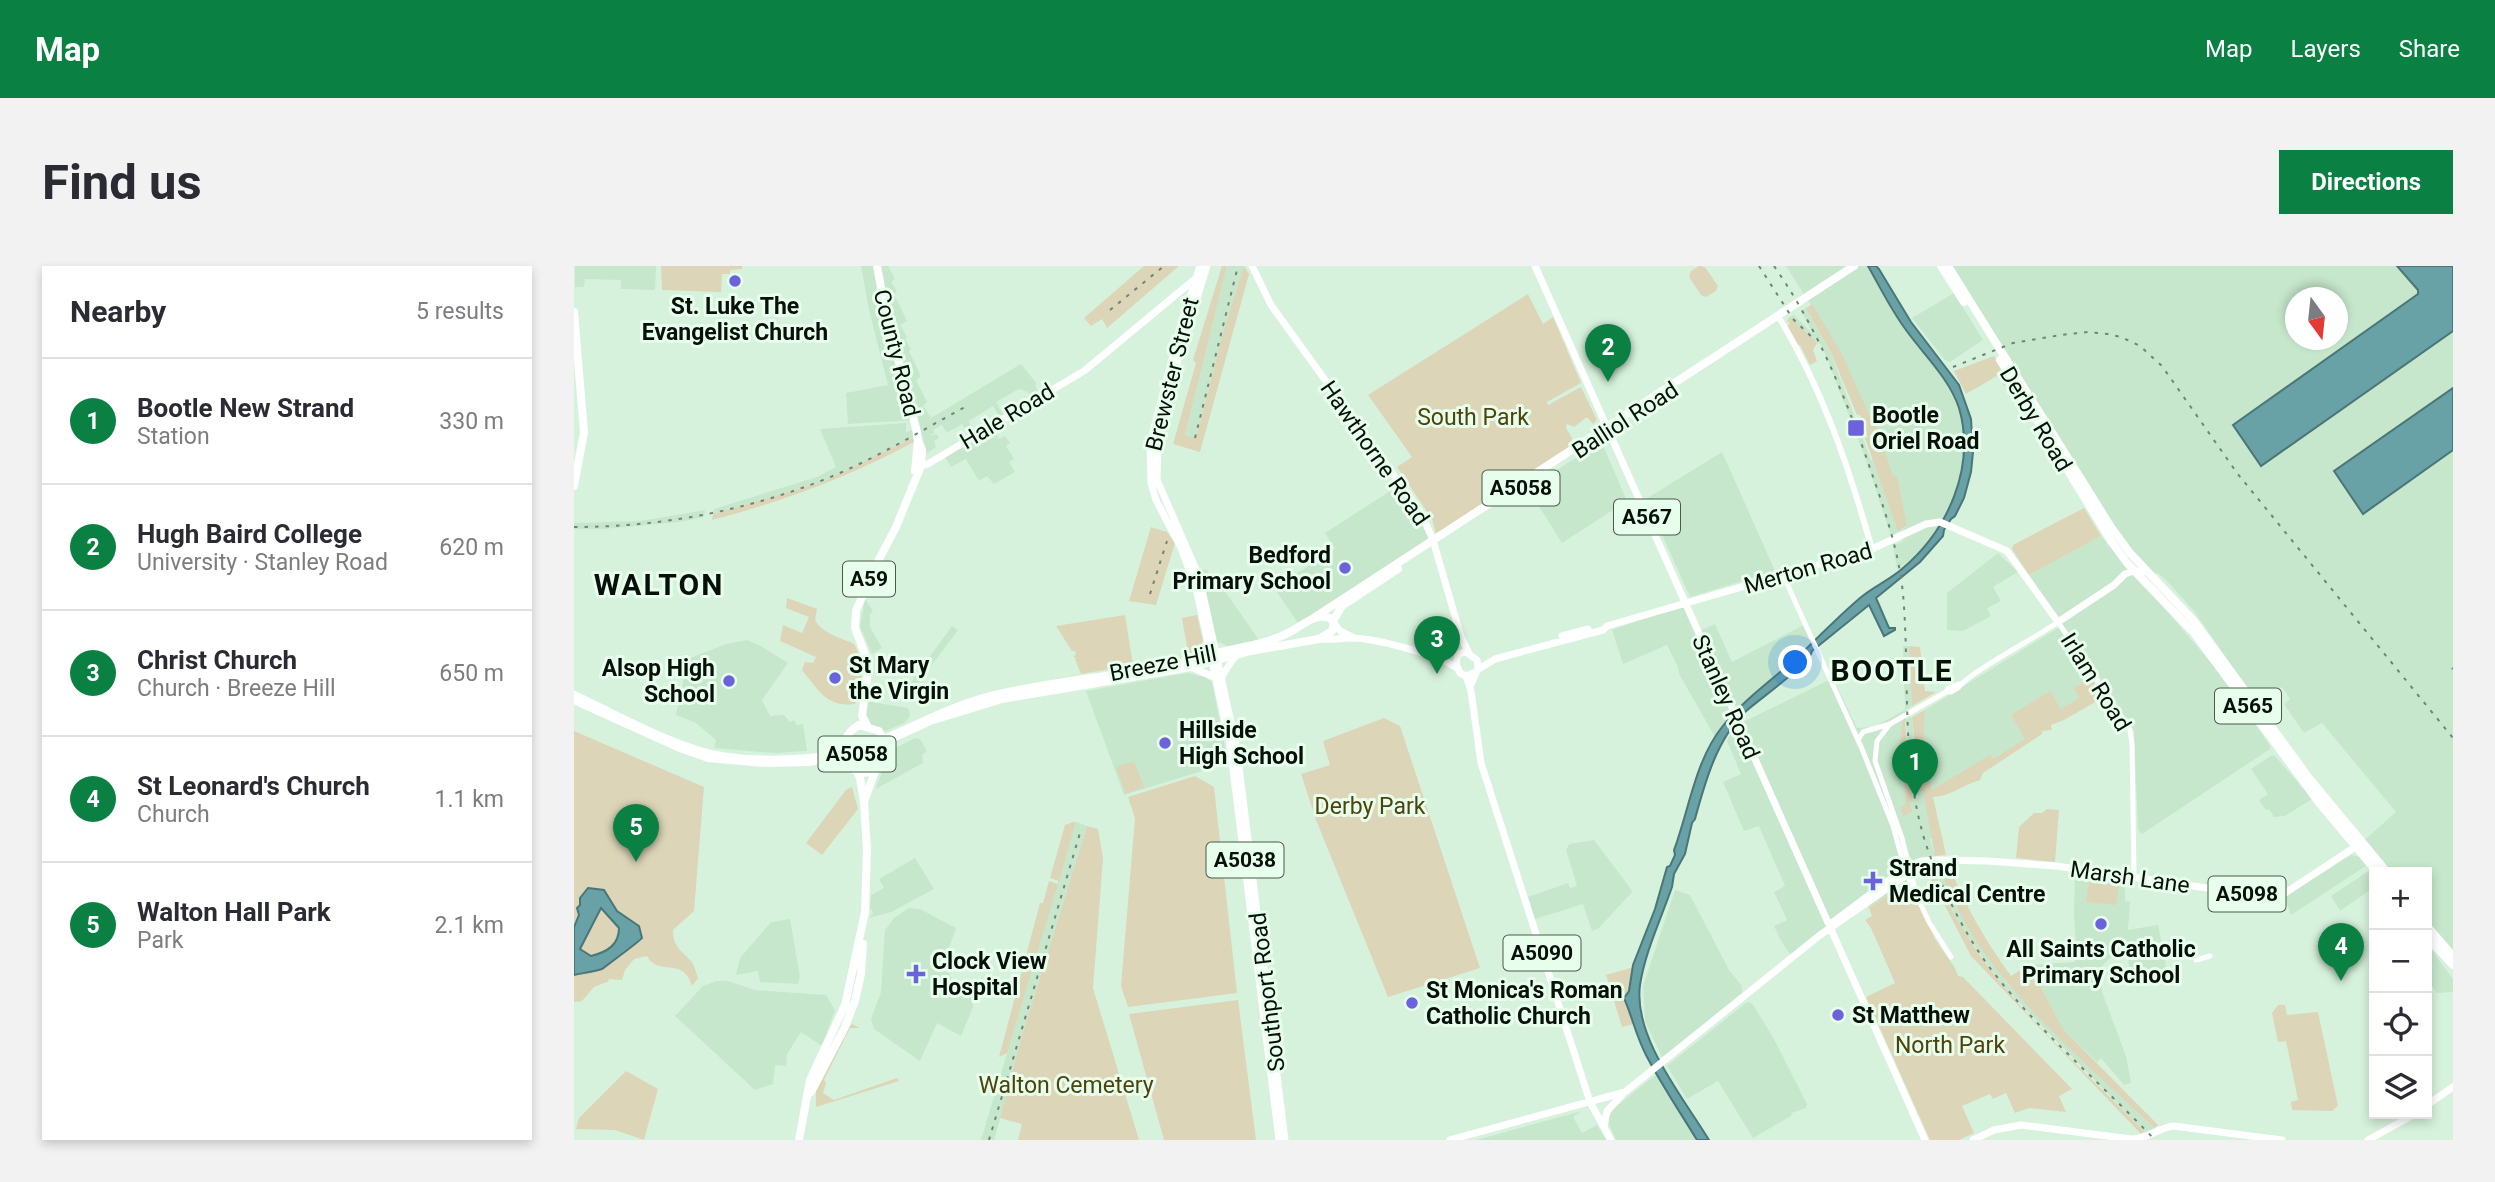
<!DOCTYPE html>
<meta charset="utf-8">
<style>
body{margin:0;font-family:Roboto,sans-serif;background:#f2f2f3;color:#2b2b33}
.controls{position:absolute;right:21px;bottom:21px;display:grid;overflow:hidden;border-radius:0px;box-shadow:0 4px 10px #0003}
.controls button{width:63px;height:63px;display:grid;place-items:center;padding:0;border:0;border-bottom:2px solid #e1e1e2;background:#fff;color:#2b2b33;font:35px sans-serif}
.compass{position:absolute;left:1711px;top:21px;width:63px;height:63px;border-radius:50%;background:#fff;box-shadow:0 4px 10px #0003;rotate:165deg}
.you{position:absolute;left:1222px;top:397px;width:24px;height:24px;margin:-18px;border:5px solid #fff;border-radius:50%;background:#1a73e8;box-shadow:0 0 0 10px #1a73e833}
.badge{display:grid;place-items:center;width:46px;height:46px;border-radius:50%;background:#0b8043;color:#fff;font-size:23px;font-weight:700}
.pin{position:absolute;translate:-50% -58px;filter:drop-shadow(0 2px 4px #0008)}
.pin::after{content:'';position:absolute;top:37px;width:24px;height:21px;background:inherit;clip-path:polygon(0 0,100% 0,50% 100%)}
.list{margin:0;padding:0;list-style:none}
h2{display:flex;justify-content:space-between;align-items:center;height:91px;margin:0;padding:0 28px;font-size:30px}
h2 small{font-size:23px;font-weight:400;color:#7c7c81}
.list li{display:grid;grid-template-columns:46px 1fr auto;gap:21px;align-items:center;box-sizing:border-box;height:126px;padding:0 28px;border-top:2px solid #e1e1e2}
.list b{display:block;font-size:26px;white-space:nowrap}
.list p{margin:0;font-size:23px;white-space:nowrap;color:#7c7c81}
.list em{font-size:23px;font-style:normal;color:#7c7c81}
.icon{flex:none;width:38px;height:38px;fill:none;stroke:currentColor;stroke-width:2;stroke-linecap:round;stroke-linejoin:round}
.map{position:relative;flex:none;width:1879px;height:874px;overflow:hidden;border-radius:0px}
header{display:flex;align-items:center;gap:42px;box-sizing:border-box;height:98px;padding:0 35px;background:#0b8043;color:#fff}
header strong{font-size:33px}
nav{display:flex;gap:38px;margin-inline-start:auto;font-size:24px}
.intro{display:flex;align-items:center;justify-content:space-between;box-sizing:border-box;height:168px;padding:0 42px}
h1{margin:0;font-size:49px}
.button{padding:18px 32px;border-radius:0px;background:#0b8043;color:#fff;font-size:24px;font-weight:700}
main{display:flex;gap:42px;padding:0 42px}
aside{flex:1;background:#fff;border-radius:0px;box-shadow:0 4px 10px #0003}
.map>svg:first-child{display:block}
.built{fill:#c6e7cc;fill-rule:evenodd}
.green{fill:#dcd5b8}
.water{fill:#68a1a6;stroke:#4b7677;stroke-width:2;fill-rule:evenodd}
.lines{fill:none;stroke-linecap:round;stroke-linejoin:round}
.tertiary{stroke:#fff;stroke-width:5}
.secondary{stroke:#fff;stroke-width:6}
.primary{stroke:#fff;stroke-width:7}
.trunk{stroke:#fff;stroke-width:8}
.rail{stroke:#728475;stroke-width:2;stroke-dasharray:3.5 7;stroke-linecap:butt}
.poi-dot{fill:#6b62dc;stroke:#e8feec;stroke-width:2.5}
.labels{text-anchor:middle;stroke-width:6;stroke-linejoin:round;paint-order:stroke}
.shield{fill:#e8feec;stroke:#4b584d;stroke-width:2}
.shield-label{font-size:21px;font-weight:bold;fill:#081109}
.poi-label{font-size:23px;font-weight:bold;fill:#081109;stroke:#e8feec;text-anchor:start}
.street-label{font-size:23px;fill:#081109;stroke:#e8feec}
.park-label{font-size:23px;fill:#4e430c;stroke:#e8feec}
.district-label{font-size:30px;font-weight:bold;letter-spacing:2px;fill:#081109;stroke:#e8feec}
</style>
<header>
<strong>Map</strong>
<nav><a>Map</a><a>Layers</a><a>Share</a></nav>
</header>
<div class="intro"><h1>Find us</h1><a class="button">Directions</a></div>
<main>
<aside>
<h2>Nearby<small>5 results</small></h2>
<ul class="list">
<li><span class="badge">1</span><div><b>Bootle New Strand</b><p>Station</p></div><em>330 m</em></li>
<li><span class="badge">2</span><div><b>Hugh Baird College</b><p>University · Stanley Road</p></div><em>620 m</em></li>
<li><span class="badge">3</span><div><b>Christ Church</b><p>Church · Breeze Hill</p></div><em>650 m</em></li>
<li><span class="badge">4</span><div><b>St Leonard's Church</b><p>Church</p></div><em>1.1 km</em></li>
<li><span class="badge">5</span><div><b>Walton Hall Park</b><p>Park</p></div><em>2.1 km</em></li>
</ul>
</aside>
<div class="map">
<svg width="1879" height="874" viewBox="0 0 1879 874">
<rect width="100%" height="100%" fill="#d7f2dc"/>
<path class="built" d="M1,0h81l-1,24 -34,-1v-9l-36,-1 -1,8h-9z
M287,0h27l7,13 -4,3 6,9 -3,3 13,27 -7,4 7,12 -2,2 6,10 -2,2 12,25 -5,4 11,22 -4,4 8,12 90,-54 16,20 -2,1 4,8 -8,5 -3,-6 -9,-3 -23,13 7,12 -4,2 -6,-10 -24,15 3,11 -3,2 -7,-10 -15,9 -5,-8 -9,5 1,3 -5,3 8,-2 2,4 -5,3 2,6 -9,6 -7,-27 -6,-6 -66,4 -2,-31 42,-8 -19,-75z
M653,0h17l-20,63 -28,109 -11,-3z
M1212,0h82l38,64 38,49 14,29 7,38 -3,25 -9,28 -15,32 -24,26 -17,12 -4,-23 10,-5 -2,-10 6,-6 -11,-49 -3,1 -51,-123z
M1374,0h505v690l-26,-30v-54h-40l-25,-30 34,-30 -74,-89 -18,10 -20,-29 6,-5 -8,-12 -24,17 -64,-93 -29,-32 -8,-6 -5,3 -22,-23zM1722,32h42v42h-42z
M1380,27l29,47 -33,22 -5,-2 -33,-42z
M1232,42l25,46 40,106h2l25,72 -7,4 -24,-73 -41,-107 -5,-11 -11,-7 -20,-21 4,-2 19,19 -12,-23z
M332,157v9l6,-2 1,8 -57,29 -33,15 -110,32 1,-5 103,-32 19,-10 -16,-38z
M419,162l6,11 6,-3 5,7 -4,3 8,13 -5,3 6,10 -21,12 -7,-8 -8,5 -13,-22 -15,8 -6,-10z
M1027,175l26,60 -65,42 -34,-54z
M1148,186l53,119 -85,26 -44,-98z
M824,220l20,29 11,22 -2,5 -129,81 -24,-35 61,-39 -10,-16z
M131,244l-1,7 -24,5 -76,7h-30v-6l67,-2z
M1527,270l36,44 28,29 53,62 52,75v3l-128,85 -4,-4 -4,-99 -35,-55 -9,1 -17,11 6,10 -18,11 -11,-17 -39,23 15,24 -33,20 -14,3 -49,28 -6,-49 1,-31 138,-85 -34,-50z
M1424,287l20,19 -25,15 8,14 -14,7 4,8 -28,15 -16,-1v-37z
M628,303l5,1 20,24 32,46 -29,7 -14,-6 -16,-70z
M291,333l8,12 -3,3v13l12,21 -10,6 -12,-27z
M1111,338l12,28 18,-8 17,38 72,-37 8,18 -55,48 -42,46 -36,-63 -1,-7 -11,-22 -44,19 -11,-34z
M378,360l6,4 -44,59 -5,-4z
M173,374l12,5 29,18 -26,37 8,16 14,-1 6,7 4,-2 3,5 6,-1 4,27 -33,2 -60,-5 2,-8 -20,-17 -20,-8 12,-56 38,-15z
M1329,380h6l3,60 -6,4v9l6,-2 4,56 7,17 10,48 -3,1 5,17 -5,2 2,6h5l36,72 34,47 49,52 98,93 -9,4 -142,-146 -44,-62 -27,-59 -63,43 -4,-5 -72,55 -12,-17 -7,-15 13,-6 -13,-28 11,-6 -26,-60 -15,5 -21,-49 18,-8 -14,-33 6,-12 10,-7 90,-44 24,50 17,-1 31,-17zM1332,455l3,53 4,26 -3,2 -7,13 -2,-8 6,-3 -7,-63 2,-18z
M613,407l18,4 7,5 16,81 -104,32 -38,-104z
M291,435l43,7 2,7 -4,7 -20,9h-7l-12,-6z
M341,472l5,1 7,12 -5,4 1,8 -47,26 13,-38z
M1698,489l3,1 37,43 -27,17 -11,1 -5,-8 -3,1 -7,-10 9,-6 -17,-25z
M502,556l11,4 -64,206 -23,87 -6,21h-13z
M1020,574l37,49 1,3 -34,37 -6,2 -9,-27 -48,15 -7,-22 40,-14 2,5 7,-2 -11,-36 3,-6z
M1777,589l9,2 6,9 -75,49 -5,-15v-4z
M341,592l19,31 -43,23 -23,6 5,-4 -1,-5h-2l1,-14 13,-7 -5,-9z
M1796,604l4,5v12l-34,24 -9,-15z
M1501,607l50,7v21l5,1 -2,28 30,-5 9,46 -37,5 -2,-19 -18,1 -9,9 1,25 24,64 5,27 -7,2 -23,-27 -4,4 -34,-33 -34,-64 46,-3 -2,-19h3l-2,-28z
M1101,624l15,5 39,75 13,16v7l-80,64 -17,-36 -2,-35z
M335,642l11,1 36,19 -12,34 8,18 19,13 2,14 -12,29 -24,-13 -17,38 -46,-32 -3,-10 10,-27 4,-62 9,-12z
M216,653l10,58 -2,7 -38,-2 -2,-11 -22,4 4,-17 31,-36z
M1853,678l26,35v13l-16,1 -10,-14z
M143,715h11l27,9 71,5 9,15 -13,36 -21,-14 -14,22 -1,12 -11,-1 -2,19 -18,6 -80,-74 28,-30z
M1173,736l5,1 22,36 33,65 -1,4 -14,5 -1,3 -38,22 -35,-57 -31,18 -20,-33z
M1083,808l40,66h-81l-7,-16v-7l5,-9z
M1008,845l-9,6 9,16 15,-8 9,15h-130z"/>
<path class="green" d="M87,0h81v3l-12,1v4h-8l-1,18 -59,-2z
M570,0h35l-72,62 -5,-9 -11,7 -7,-8z
M648,0h5l-42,169 11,3 28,-109 20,-63 5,8 -49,178 -27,-8 23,-81 -3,-3z
M1125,0l6,1 13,19 -2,5 -10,6 -5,-2 -12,-18 2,-6z
M954,28l15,30 10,-7 28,66 -34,19 1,3 33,-18 16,33 -4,4 -6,-7 -13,10 -7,-3 -1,4 6,10 -2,10 -134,86 -4,-15 -35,-52 15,-10 -44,-62z
M1238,38l30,50 29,65 3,-1 19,58h4l10,49 -9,7 -33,-94 3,-1 -8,-22h-3l-26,-62 -25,-45z
M1216,51l27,26 -4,7 4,11 -7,4 -10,-20h-3l-10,-19 3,-2 -3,-4z
M1420,90l16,26 -6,4 -7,-10 -31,18 -12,-23z
M339,172l1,4c-66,35 -129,59 -202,78l1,-6 110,-32z
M1510,242l17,28 -72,39 -17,-26 1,-4z
M577,261l16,5 8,11 -19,62 -27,-4z
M213,332l30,11 -2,11c9,15 25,17 39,24 12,22 8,37 1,60 -29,4 -37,-15 -53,-34l3,-8 8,1 3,-6 -36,-16 3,-16 19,8 7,-16 -23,-9z
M551,349l8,50 -52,9 -6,-15 1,-1 -3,-2 3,-1 -1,-4h-3l-16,-25z
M623,349l6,26 -10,15 -4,1 -7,-39z
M1335,380l11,1 5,44 11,1 -24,14z
M1517,411l13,20 -40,23 -13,5 1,5 -10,1v3l-59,39 -3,7c-18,5 -28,16 -47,17l13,58 -11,1 -12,-65h-3l-8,-74 13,-7 -1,31 7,49 59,-35 3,4 32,-20 -14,-24 39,-24 11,18 18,-11 -6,-10z
M810,452l16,8 80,242 -92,29 -72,-177 -15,-46 29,-9 -7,-24z
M1331,454l4,54 4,27 -3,1 2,10 -9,4 -2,-9 5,-3 -6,-63 2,-19z
M0,465l130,56 -10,124 -21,19c0,17 8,20 18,31 4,5 5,12 7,17l-6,8c-8,-30 -34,-9 -45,-30l-13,3 -9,11 -3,10 -14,-1 1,2 -15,6 -12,14 -8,1z
M560,495l10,26 -18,7 -10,-27z
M621,510l19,11 23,206 -109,14 -7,-21 14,-168 -7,-21z
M278,521l6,22 -36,46 -16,-12 40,-53z
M1473,543l12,1 -4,52 -39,-4 3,-31 15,-14h8z
M499,556h3l-17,59 -9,-3 15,-53z
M513,560l11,3 5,29 -10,130 46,152h-121l4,-16 -22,-6 23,-86z
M1363,598h11c18,42 36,75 63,112l18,-11 34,64 95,96 -4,3c-58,-55 -122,-109 -169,-174 -20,-27 -34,-59 -48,-90z
M1358,599c40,110 133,186 213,267l-5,1 -169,-177 -45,-87z
M475,615l9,3 -51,169 -8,4 41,-154h3z
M1515,615l30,4 -3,20 -30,-3z
M1333,616l3,1 25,56 20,29 3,8 5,1 109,112 -13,7 7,16 -37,-4 -14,5 -9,-20 -13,6 -3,-5 -28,12 12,27 -15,7h-29l-64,-143 29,-14 -24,-55 -6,-8 7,-4 -3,-8z
M1060,701l-8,36 3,3 4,18 -11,3 -16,-52z
M664,734l18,140h-92l-35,-126z
M1704,739h7l2,10 31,-3 20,94 -6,5 -40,-1 -1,-8 7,-2 -12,-59 -8,1 -6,-29z
M278,758l8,4h-10l-26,52 2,3 -3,10 11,7 63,-22 2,3 -83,26v-16l34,-65z
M52,805l32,18 -14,51 -29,-10 -39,-1 3,-11z"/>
<path class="water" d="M1294,0h8l3,3 32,53 48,63 12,34 2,33 -2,20 -7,26 -9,18 -4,3 -7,11 -1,6 -23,26 -44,36 13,30h6v2l-11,6 -15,-31 -57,46c-2,13 -54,49 -67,61 -28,27 -40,70 -50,107l-3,4 -7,31 -11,20 -2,13c-11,32 -27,65 -32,98 -7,52 43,112 69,155h-12c-17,-28 -36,-56 -51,-85 -10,-19 -14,-39 -22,-57l5,-7 4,-26 22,-56 12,-42 3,-1 5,-11 -1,-5c15,-40 21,-89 48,-123 21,-27 51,-48 77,-71 20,-20 40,-40 61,-58 14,-12 30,-18 43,-30 45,-38 73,-101 56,-160 -10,-30 -35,-53 -53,-78 -15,-20 -26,-43 -38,-64z
M1823,0h56v65l-192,135 -28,-41 185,-131v-4z
M1879,122v62l-90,64 -29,-43z
M14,622l16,2 13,21 22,15 3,12c-2,3 -36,28 -40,31 -9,3 -19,4 -28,6v-48l5,-12 -2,-7 3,-3v-7zM27,642l18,20c0,17 -12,24 -28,28l-11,-7z"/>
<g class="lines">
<path class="tertiary" d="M1209,309l79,174 31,77 13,47 23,49 22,35
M1373,425l4,1 7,-4c8,-14 81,-52 100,-66l72,108 2,14 2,133
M1316,458l-13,17 -2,20 27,77 12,47
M1284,474l5,-8 27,-8 56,-32 2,-4 11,-4
M1622,694l14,-4"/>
<path class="secondary" d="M1204,50c45,73 71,152 94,233"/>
<path class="primary" d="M626,0l-17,52 -29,110 -4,19 1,36 5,17 25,48 15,40 34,157 49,395
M633,0l-29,94 -20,77 -1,43 42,96 38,174 48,390
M678,0l19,39 150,208 12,27 28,97 8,16
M961,0l390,874
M343,199h9l158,-94 111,-92
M760,357l6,8 12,6
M988,370l26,-7
M745,373c11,1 22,-1 33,-1 22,0 87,17 105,30
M617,401l25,11
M903,404l18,-11 108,-29 4,-4 265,-77 54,-25 14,-2 67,29 51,71 56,-37 11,-11 9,-3 14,1
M892,410l5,15 10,72 109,339 21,38
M647,412l12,-19 5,-5
M897,419l7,-17 -1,-8 -11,-8 -8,2 -2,10 4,9 6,3 10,-4
M1255,663l4,-7 72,-54 16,-7 16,-1 51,1 68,5 199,29h22l8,-2 73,-48
M1853,839l26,-18
M1030,860l3,-15 15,-16
M876,874l175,-48 195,-157 98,-68
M1399,874l21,-10 27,-5 110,14c15,1 27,-11 42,-13l109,14
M1794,874l47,-26"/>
<path class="trunk" d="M303,0l8,43 31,119 2,13 -3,30
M1367,0l23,36
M1374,0l163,261 19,26 64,68 115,157 78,94
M0,46l10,120 -10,54
M1426,94l111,181 16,22 67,70 126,171 57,68
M741,351l539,-351
M759,355l9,-15 56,-37
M0,429c41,19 83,43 126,56 44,13 119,11 163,-4 43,-15 83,-40 128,-51 72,-18 148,-20 219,-41 27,-8 57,-10 82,-24 12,-7 23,-18 38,-13l4,5 -2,8 -13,8 -68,12 -60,16 -189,32 -72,22 -70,32 -51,9 -45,1 -56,-5 -28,-10 -106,-48
M293,459l-5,-9 7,-51 -14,-37 1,-17 18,-42 22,-42 25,-61 1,-16 -4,-9
M290,536l21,-59 -6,-12 -20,-6c-12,7 -21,22 -16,36 10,10 20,17 33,7
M1853,660l26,30
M1853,671l26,28
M237,826l33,-63 11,-28 6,-27 2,-30
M225,874l11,-60 35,-75 20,-93 2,-63 -3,-47 -4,-24 -3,-6"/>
<path class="rail" d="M1185,0l34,53 22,21
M1200,0c44,63 72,132 97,205 14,40 28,81 32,123 8,90 -5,186 31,272 15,36 33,71 56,102 48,63 111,115 165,172
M536,44l54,-44
M1379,101l60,-24 48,-8 27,-3 20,2 13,3 19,9 22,20 75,107 216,265
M621,172l43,-172
M0,261c84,0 166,-15 244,-45 52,-20 99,-49 147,-75
M576,328l17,-53
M1878,402l1,1
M415,874l91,-307"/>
</g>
<g class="poi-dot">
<circle cx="161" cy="15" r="7"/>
<rect x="1273" y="153" width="18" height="18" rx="3.5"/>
<circle cx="771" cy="302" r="7"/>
<circle cx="261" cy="412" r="7"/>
<circle cx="155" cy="415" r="7"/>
<circle cx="591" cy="477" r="7"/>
<path d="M1295.5 604.5h7v7h7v7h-7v7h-7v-7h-7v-7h7z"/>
<circle cx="1527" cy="658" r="7"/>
<path d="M338.5 697.5h7v7h7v7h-7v7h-7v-7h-7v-7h7z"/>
<circle cx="838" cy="737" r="7"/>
<circle cx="1264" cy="749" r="7"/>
</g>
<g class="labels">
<g class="shield">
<rect x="908.5" y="204.5" width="77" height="35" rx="5"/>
<rect x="1040" y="233.5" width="66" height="35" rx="5"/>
<rect x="269" y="295.5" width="52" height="35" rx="5"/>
<rect x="1641" y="422.5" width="66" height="35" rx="5"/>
<rect x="244.5" y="470.5" width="77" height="35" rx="5"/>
<rect x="632.5" y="576.5" width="77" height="35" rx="5"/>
<rect x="1634.5" y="610.5" width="77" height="35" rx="5"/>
<rect x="929.5" y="669.5" width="77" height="35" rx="5"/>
</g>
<g class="shield-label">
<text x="947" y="229">A5058</text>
<text x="1073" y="258">A567</text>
<text x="295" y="320">A59</text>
<text x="1674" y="447">A565</text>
<text x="283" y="495">A5058</text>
<text x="671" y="601">A5038</text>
<text x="1673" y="635">A5098</text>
<text x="968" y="694">A5090</text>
</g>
<g class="poi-label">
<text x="161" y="48" text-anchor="middle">St. Luke The<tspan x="161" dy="26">Evangelist Church</tspan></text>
<text x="1298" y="157">Bootle<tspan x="1298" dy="26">Oriel Road</tspan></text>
<text x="757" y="297" text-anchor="end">Bedford<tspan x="757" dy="26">Primary School</tspan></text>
<text x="275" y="407">St Mary<tspan x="275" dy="26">the Virgin</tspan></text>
<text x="141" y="410" text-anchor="end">Alsop High<tspan x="141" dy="26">School</tspan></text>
<text x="605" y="472">Hillside<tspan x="605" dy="26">High School</tspan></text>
<text x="1315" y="610">Strand<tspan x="1315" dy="26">Medical Centre</tspan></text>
<text x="1527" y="691" text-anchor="middle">All Saints Catholic<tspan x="1527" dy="26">Primary School</tspan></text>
<text x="358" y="703">Clock View<tspan x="358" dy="26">Hospital</tspan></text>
<text x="852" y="732">St Monica's Roman<tspan x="852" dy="26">Catholic Church</tspan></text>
<text x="1278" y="757">St Matthew</text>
</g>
<g class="street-label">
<text transform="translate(323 87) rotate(76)" y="8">County Road</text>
<text transform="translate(598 108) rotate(-76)" y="8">Brewster Street</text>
<text transform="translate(433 150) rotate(-31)" y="8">Hale Road</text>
<text transform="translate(1462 153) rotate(59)" y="8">Derby Road</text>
<text transform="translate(1051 154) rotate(-33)" y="8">Balliol Road</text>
<text transform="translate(801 187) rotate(55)" y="8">Hawthorne Road</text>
<text transform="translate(1234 302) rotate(-16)" y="8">Merton Road</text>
<text transform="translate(589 397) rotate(-11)" y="8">Breeze Hill</text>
<text transform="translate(1522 416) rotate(58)" y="8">Irlam Road</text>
<text transform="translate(1152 431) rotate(66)" y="8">Stanley Road</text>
<text transform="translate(1556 611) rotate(8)" y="8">Marsh Lane</text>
<text transform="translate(693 726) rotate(-97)" y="8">Southport Road</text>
</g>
<g class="park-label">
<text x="899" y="159">South Park</text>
<text x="796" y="548">Derby Park</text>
<text x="1376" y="787">North Park</text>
<text x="492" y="827">Walton Cemetery</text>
</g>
<g class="district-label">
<text x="85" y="329">WALTON</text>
<text x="1318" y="415">BOOTLE</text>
</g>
</g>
</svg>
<div class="controls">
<button>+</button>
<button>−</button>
<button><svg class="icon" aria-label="locate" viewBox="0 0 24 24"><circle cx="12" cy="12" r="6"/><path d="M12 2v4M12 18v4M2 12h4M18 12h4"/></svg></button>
<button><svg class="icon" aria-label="layers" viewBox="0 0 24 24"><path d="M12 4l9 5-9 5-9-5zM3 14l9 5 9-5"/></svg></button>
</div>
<svg class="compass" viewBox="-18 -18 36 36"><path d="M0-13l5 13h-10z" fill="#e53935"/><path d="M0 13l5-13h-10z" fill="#7c7c81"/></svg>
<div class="you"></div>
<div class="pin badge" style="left:1341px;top:531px">1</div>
<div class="pin badge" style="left:1034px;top:116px">2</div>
<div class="pin badge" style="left:863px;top:408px">3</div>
<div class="pin badge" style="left:1767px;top:715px">4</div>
<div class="pin badge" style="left:62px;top:596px">5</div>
</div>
</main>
